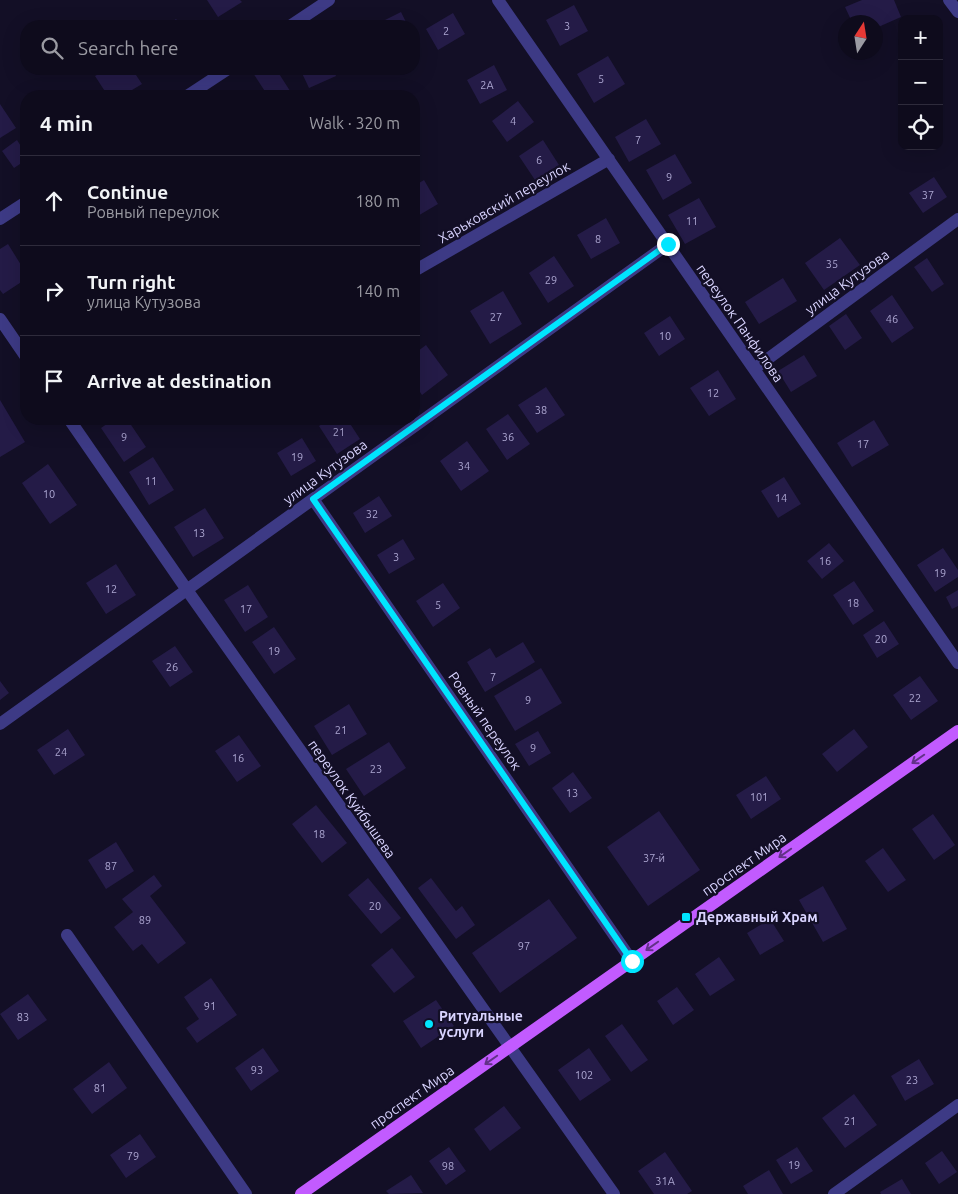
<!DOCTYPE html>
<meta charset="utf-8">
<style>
body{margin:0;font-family:Ubuntu,sans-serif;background:#1c1929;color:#f1f3f6}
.controls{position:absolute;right:15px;top:15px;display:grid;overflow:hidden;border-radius:10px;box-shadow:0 5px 20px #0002}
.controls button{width:45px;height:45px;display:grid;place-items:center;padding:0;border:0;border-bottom:1px solid #2e2b3b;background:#0e0b1c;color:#f1f3f6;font:25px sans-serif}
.compass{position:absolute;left:838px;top:15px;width:45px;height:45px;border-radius:50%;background:#0e0b1c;box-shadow:0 5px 20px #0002;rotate:12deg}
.stop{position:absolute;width:15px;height:15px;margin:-11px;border:4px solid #00e5ff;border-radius:50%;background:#fff}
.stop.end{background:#00e5ff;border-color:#fff;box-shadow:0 1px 5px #0008}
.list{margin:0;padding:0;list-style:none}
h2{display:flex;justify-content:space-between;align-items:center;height:65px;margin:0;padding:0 20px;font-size:21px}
h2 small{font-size:16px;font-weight:400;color:#9b9ba3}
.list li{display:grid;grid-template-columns:32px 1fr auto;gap:15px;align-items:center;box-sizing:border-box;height:90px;padding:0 20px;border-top:1px solid #2e2b3b}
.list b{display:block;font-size:19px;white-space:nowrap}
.list p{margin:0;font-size:16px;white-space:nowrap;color:#9b9ba3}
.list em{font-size:16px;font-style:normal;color:#9b9ba3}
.icon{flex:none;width:28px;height:28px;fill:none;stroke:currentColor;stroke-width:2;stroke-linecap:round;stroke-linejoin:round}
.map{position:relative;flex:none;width:958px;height:1194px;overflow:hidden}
.search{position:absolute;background:#0e0b1c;box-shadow:0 5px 20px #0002;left:20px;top:20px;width:400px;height:55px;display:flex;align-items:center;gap:12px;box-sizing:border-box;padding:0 18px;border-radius:20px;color:#9b9ba3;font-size:19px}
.panel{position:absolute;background:#0e0b1c;box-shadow:0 5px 20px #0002;left:20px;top:90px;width:400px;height:335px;border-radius:20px}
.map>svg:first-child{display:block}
.building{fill:#241b47}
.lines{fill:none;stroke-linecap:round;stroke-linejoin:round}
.minor{stroke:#3d3a85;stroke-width:12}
.major{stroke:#c25bff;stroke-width:12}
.oneway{stroke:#623188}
.route{stroke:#00e5ff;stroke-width:6}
.poi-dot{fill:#00e5ff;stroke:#130f26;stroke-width:2}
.labels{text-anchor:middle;stroke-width:4.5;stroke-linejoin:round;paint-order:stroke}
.number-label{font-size:11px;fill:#aca6d1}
.street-label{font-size:14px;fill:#d9d4ff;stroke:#130f26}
.poi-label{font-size:14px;font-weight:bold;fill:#d9d4ff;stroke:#130f26;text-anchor:start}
</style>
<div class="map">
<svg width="958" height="1194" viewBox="0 0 958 1194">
<rect width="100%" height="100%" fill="#130f26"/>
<path class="building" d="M207,0h33l2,2 -24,15z
M862,0h32l7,17 -25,11v-6h-24l-7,-15z
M574,5l14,26 -28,15 -14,-26z
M401,12l7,14h-35z
M453,13l12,21 -27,16 -12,-21z
M176,19l6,7h-16z
M608,56l17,28 -31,19 -17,-29z
M494,65l13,25 -27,14 -13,-24z
M108,69h24l10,15 -20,12h-14l-13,-20z
M261,69h15l16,25 -3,2h-21l-15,-23z
M300,69h33l3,7 -27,12z
M518,101l16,21 -27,20 -15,-21z
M0,104l16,24 -16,10z
M646,119l15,25 -32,18 -14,-25z
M17,140l9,14v6l-12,8 -12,-17z
M543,140l16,25 -24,15 -16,-24z
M675,154l17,29 -29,17 -17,-30z
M934,177l13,20 -24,16 -14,-20z
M424,180l14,24 -22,13 -2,-4v-27z
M699,198l17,29 -31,17 -17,-29z
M606,218l14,25 -29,16 -14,-24z
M840,238l20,27 -36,25 -19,-27z
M8,244l18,29v6l-23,15 -3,-4v-41z
M554,256l20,30 -26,17 -19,-30z
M927,258l17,26 -12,8 -18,-25z
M783,278l14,23 -38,23 -14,-22z
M503,291l19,33 -32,20 -20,-33z
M892,295l22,33 -22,15 -22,-32z
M846,314l16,24 -17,12 -16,-24z
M670,316l15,23 -26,17 -15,-23z
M426,345l22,30 -26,20 -8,-12v-29z
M804,355l13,21 -26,16 -13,-21z
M718,370l18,29 -27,17 -19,-28z
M546,387l19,28 -28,18 -19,-28z
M0,400l25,42 -25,15z
M508,414l22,30 -23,16 -21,-31z
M114,419h13l19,28 -22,15 -23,-34z
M330,419h17l13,20 -23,15 -18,-28z
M874,420l15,25 -37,22 -15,-24z
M302,438l14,23 -25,15 -14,-23z
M467,441l22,30 -28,20 -21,-30z
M153,457l21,33 -25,15 -20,-33z
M48,464l29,41 -27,19 -28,-41z
M784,477l17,27 -23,14 -17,-27z
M379,496l13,20 -27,17 -12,-20z
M205,508l19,30 -31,19 -19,-30z
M403,539l12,20 -26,15 -12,-19z
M829,543l15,18 -22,18 -15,-18z
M943,548l15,22v7l-23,15 -18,-27z
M116,564l20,31 -30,19 -20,-31z
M854,581l20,30 -21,14 -20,-30z
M443,583l17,25 -27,19 -17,-26z
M248,585l20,32 -23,15 -21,-32z
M958,590v16l-6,3 -6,-12z
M884,621l15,23 -22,14 -14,-23z
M274,627l22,32 -22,15 -22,-32z
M523,642l12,20 -50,30 -18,-30 23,-14 6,10z
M175,646l18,26 -23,15 -18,-26z
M541,668l21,35 -47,28 -21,-35z
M920,676l18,25 -27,19 -18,-25z
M0,681l9,12 -9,7z
M349,704l18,30 -35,21 -18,-29z
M68,729l17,26 -31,20 -17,-25z
M854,729l14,18 -31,25 -15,-18z
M538,731l13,22 -22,13 -14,-22z
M239,735l22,31 -24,16 -22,-31z
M389,742l17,26 -42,28 -18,-27z
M573,772l19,26 -22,15 -18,-25z
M766,776l15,23 -30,20 -15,-24z
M316,805l31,38 -25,20 -30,-39z
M659,811l41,59 -52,36 -41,-59z
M933,814l22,31 -21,15 -22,-31z
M116,842l18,29 -28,18 -18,-29z
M883,848l23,32 -18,12 -23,-31z
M154,875l8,11 -12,10 36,47 -28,21 -16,-20 -9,7 -19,-24 19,-15 -11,-13z
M368,878l33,40 -20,16 -33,-39z
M431,878l25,33 6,-5 13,19 -19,14 -38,-51z
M823,886l24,43 -24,13 -24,-42z
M549,899l28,39 -77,55 -28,-40z
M770,919l14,22 -24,14 -13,-22z
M392,948l23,29 -21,16 -23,-28z
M719,957l16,23 -25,16 -15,-22z
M211,978l26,37 -40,28 -11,-15 13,-9 -15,-22z
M677,987l17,23 -21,15 -16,-24z
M28,994l19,26 -29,20 -18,-26z
M436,1000l18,26 -33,22 -18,-27z
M622,1024l26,36 -17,12 -26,-36z
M263,1048l16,23 -28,20 -16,-23z
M589,1048l22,32 -31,21 -22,-31z
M919,1059l15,25 -29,17 -14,-25z
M109,1062l18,26 -35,26 -19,-25z
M854,1094l23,31 -32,23 -23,-30z
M504,1106l17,22 -31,23 -16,-22z
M140,1134l16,23 -30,21 -16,-23z
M449,1147l17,24 -20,14 -17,-24z
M797,1147l16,24 -22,13 -15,-24z
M942,1151l15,21 -18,12 -14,-21z
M665,1152l27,39 -5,3h-33l-16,-23z
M769,1170l14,24h-35l-5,-8z
M411,1175l12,18 -34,1 -3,-3z
M902,1179l9,15h-30l-1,-2z"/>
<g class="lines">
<path class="minor" d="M498,0l460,663
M949,0l9,12
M290,26l39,-26
M187,96l41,-27
M0,219l26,-17
M414,271l195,-112
M0,319l26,38
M754,369l204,-150
M69,419l118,171 427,604
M313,499l319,462
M0,724l668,-480
M67,935l179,259
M834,1194l124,-89"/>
<path class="major" d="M301,1194l657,-463"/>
</g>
<defs><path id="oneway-shaft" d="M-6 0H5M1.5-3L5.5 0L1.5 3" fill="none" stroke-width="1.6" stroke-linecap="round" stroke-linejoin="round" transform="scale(1.25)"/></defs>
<g class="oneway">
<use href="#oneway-shaft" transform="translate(918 759) rotate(145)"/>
<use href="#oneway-shaft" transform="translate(785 853) rotate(145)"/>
<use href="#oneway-shaft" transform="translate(652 946) rotate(145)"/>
<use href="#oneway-shaft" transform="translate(491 1060) rotate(145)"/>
</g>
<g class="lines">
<path class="route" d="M632,961l-319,-462 355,-255"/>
</g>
<g class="poi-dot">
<rect x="681" y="912" width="10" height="10" rx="2.5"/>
<circle cx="429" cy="1024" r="5"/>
</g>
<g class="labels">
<g class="number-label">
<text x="567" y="30">3</text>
<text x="446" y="35">2</text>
<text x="601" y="83">5</text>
<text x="487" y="89">2А</text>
<text x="513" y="125">4</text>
<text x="638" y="144">7</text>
<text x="539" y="164">6</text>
<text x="669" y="181">9</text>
<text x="928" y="199">37</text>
<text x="692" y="225">11</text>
<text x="598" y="243">8</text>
<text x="832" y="268">35</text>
<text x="551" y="284">29</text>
<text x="496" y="321">27</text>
<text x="892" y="323">46</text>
<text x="665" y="340">10</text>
<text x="713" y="397">12</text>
<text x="541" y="414">38</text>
<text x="339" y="436">21</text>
<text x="124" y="441">9</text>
<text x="508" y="441">36</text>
<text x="863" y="448">17</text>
<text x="297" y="461">19</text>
<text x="464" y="470">34</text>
<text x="151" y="485">11</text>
<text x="49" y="498">10</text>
<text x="781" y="502">14</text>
<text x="372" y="518">32</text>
<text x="199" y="537">13</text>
<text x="396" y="561">3</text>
<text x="825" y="565">16</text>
<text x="940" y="577">19</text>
<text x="111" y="593">12</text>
<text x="853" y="607">18</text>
<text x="438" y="609">5</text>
<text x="246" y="613">17</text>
<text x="881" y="643">20</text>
<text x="274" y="655">19</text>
<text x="172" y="671">26</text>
<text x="493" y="681">7</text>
<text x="915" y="702">22</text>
<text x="528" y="704">9</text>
<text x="341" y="734">21</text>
<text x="533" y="752">9</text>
<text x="61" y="756">24</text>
<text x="238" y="762">16</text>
<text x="376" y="773">23</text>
<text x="572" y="797">13</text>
<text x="759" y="801">101</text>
<text x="319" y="838">18</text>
<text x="654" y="862">37-й</text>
<text x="111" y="870">87</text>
<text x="375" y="910">20</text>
<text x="145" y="924">89</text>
<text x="524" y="950">97</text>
<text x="210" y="1010">91</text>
<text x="23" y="1021">83</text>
<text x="257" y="1074">93</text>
<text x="584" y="1079">102</text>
<text x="912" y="1084">23</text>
<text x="100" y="1092">81</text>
<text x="850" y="1125">21</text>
<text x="133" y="1160">79</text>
<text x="794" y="1169">19</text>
<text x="448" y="1170">98</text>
<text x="665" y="1185">31А</text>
</g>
<g class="street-label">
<text transform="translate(504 202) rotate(-30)" y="5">Харьковский переулок</text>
<text transform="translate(847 282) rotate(-36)" y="5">улица Кутузова</text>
<text transform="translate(740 323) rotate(55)" y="5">переулок Панфилова</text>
<text transform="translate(325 472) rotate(-36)" y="5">улица Кутузова</text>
<text transform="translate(485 721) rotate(55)" y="5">Ровный переулок</text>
<text transform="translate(352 799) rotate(55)" y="5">переулок Куйбышева</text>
<text transform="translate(744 864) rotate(-35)" y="5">проспект Мира</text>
<text transform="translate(412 1097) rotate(-35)" y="5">проспект Мира</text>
</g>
<g class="poi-label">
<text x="696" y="922">Державный Храм</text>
<text x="439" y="1021">Ритуальные<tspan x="439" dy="16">услуги</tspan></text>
</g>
</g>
</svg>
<div class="controls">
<button>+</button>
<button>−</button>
<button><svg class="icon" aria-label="locate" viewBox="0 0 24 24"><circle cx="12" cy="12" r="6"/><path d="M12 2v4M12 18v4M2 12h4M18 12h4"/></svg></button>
</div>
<svg class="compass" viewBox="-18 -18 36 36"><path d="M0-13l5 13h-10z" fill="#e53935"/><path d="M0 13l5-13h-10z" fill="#9b9ba3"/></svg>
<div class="stop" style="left:632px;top:961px"></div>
<div class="stop end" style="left:668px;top:244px"></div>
<div class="search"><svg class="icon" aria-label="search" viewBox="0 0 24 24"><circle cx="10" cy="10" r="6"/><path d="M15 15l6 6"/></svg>Search here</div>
<section class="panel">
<h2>4 min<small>Walk · 320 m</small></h2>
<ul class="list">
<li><svg class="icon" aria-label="ahead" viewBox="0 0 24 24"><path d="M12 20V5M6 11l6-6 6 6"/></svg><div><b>Continue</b><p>Ровный переулок</p></div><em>180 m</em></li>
<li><svg class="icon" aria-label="right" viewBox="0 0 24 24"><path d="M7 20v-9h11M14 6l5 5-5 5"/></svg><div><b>Turn right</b><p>улица Кутузова</p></div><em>140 m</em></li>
<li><svg class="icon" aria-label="arrive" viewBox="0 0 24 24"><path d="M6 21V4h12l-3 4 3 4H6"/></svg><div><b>Arrive at destination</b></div></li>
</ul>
</section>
</div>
